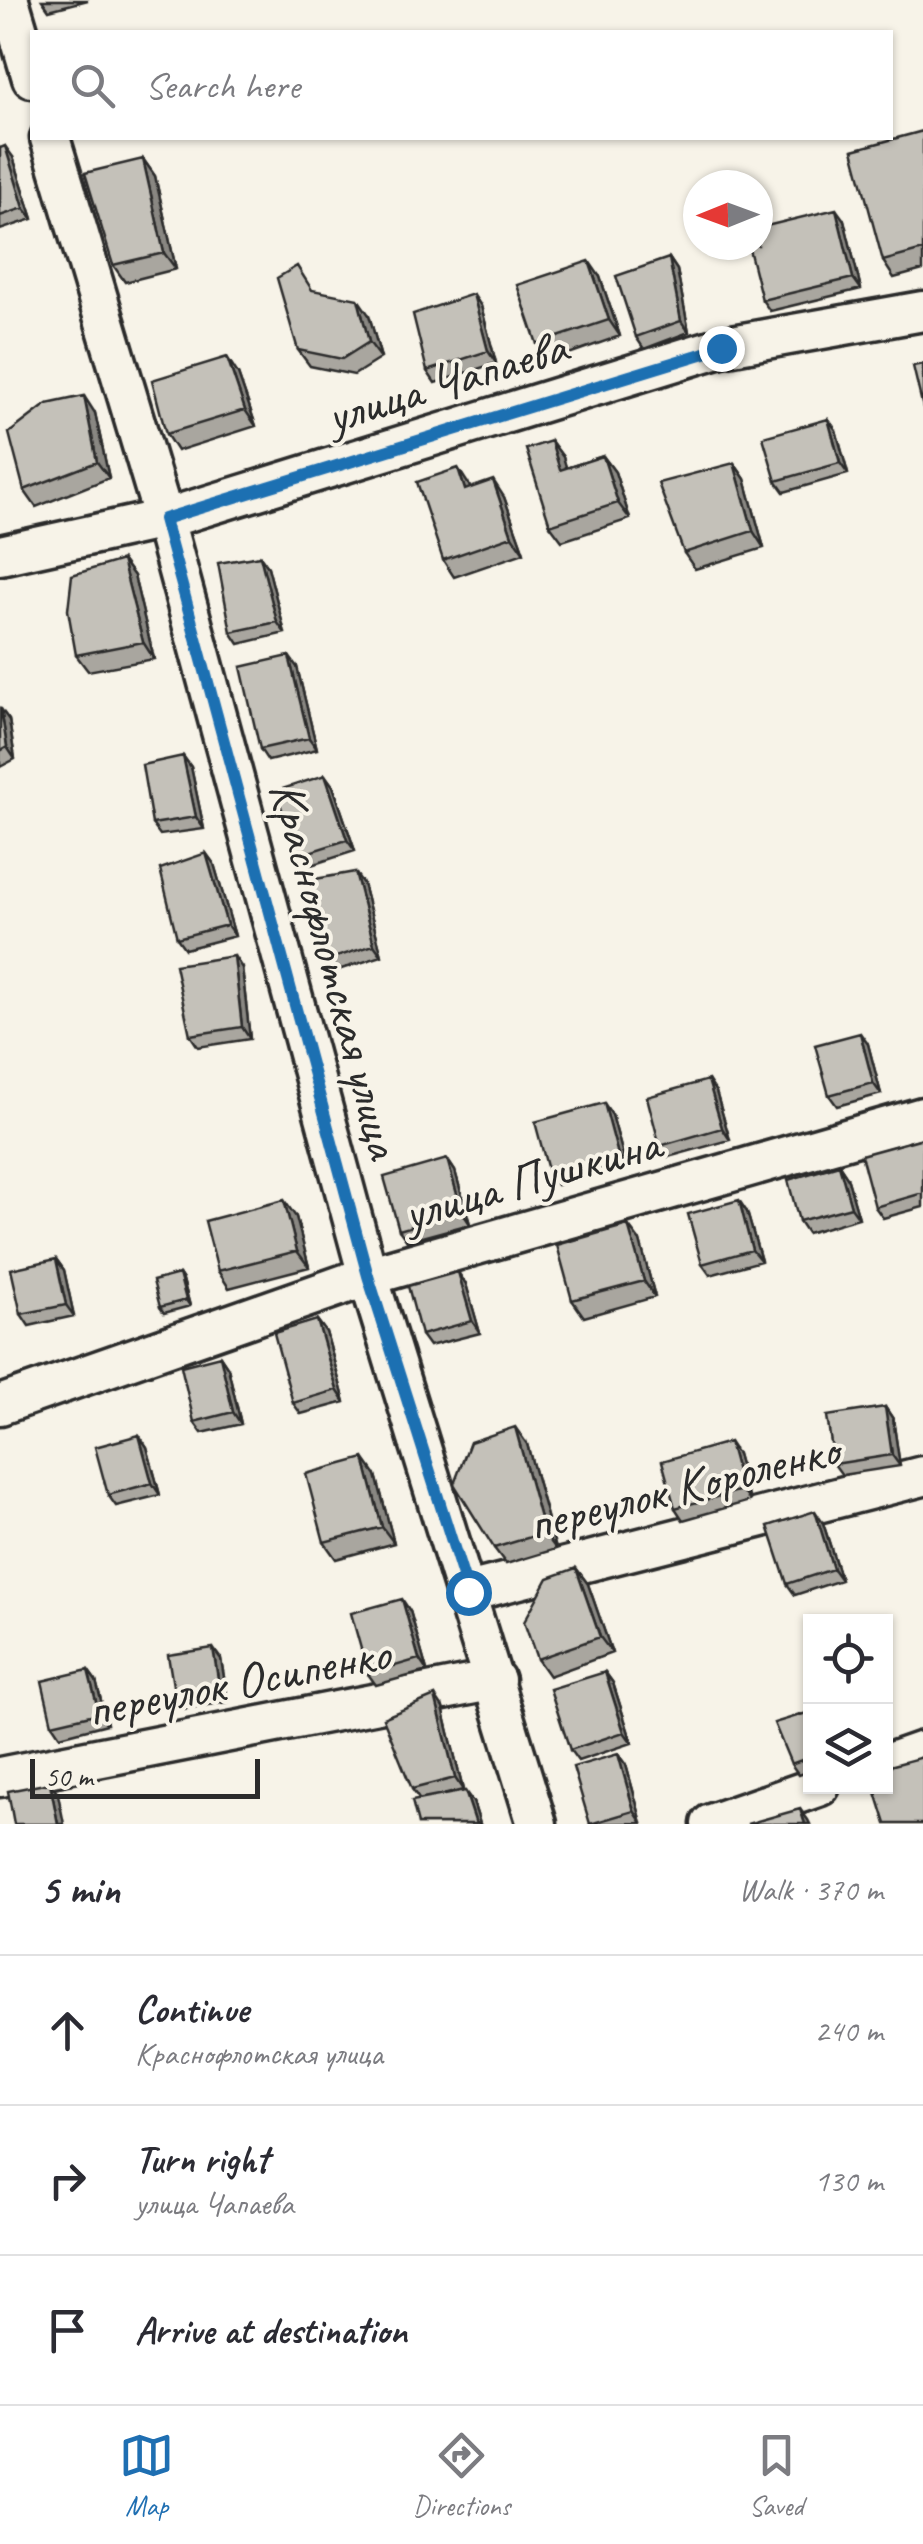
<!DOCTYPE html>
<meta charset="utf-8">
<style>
body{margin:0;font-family:Caveat,sans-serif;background:#f7f7f7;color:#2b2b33}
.controls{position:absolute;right:30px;bottom:30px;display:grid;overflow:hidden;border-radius:0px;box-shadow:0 2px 8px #0004}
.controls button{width:90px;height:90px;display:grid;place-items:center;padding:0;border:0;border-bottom:2px solid #e1e1e2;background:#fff;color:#2b2b33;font:50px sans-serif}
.compass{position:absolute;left:683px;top:170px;width:90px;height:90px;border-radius:50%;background:#fff;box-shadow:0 2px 8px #0004;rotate:269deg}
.scale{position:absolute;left:30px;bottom:25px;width:230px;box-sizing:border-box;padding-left:10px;border:5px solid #2b2b2b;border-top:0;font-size:28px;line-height:35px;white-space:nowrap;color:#2b2b2b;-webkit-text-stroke:8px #f7f3e8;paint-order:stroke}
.stop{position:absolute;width:30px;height:30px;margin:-22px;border:8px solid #1f6fb2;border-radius:50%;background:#fff}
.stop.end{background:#1f6fb2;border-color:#fff;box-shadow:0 2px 10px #0008}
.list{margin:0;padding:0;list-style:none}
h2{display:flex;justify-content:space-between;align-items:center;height:130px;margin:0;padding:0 40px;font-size:42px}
h2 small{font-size:32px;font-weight:400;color:#7c7c81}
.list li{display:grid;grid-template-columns:65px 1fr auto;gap:30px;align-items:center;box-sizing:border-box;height:150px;padding:0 40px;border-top:2px solid #e1e1e2}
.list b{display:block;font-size:38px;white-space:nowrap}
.list p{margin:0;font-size:32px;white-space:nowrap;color:#7c7c81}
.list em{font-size:32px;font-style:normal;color:#7c7c81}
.icon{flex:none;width:55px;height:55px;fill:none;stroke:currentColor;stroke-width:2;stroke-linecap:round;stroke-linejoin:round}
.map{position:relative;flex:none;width:923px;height:1824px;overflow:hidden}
.search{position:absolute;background:#fff;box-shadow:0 2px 8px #0004;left:30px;right:30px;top:30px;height:110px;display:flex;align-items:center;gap:25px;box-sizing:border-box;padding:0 35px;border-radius:0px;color:#7c7c81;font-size:38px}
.sheet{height:580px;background:#fff}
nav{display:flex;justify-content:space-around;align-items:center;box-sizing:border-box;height:140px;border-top:2px solid #e1e1e2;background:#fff;font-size:28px;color:#7c7c81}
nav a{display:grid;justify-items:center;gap:5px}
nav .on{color:#1f6fb2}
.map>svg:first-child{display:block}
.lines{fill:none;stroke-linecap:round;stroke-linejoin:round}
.minor-casing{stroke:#2b2b2b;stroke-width:45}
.minor{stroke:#f7f3e8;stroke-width:38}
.wall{fill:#a9a69f;stroke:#2b2b2b;stroke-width:2.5}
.shaded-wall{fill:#898782;stroke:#2b2b2b;stroke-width:2.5}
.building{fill:#c4c1b9;stroke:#2b2b2b;stroke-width:2.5}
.route{stroke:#1f6fb2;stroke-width:12}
.labels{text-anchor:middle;stroke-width:8;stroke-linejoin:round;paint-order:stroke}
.street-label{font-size:50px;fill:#2b2b2b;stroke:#f7f3e8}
</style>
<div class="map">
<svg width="923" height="1824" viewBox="0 0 923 1824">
<rect width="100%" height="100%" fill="#f7f3e8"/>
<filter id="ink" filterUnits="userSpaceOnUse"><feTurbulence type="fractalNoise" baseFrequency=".01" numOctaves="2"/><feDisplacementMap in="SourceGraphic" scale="20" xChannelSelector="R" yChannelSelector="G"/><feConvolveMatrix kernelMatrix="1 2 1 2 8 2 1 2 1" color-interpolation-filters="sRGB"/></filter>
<g filter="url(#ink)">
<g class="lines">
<g class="minor-casing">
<path id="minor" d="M9,0l23,78
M50,138l114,381 204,757 169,548
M0,555l164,-36 557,-172 202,-36
M0,1405l368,-129 555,-159
M468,1592l455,-116
M886,1764l37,-13
M0,1777l495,-97
M711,1824l109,-38"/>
</g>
<use href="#minor" class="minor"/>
</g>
<path class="wall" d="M42,0h46l-39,10z
M923,131v139l-29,8 -11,-17z
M0,148l13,9 20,62 -33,11z
M143,159l12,17 21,93 -51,13 -12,-17z
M844,220l17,69 -91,22 -8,-11z
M669,258l8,12 12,62 -45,17 -8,-12z
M600,277l20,59 -71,25 -12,-17z
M481,306l15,57 -61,20 -8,-12z
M369,315l12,43 -27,17 -44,-9 -12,-16z
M238,374l18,52 -79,25 -11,-17z
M95,413l14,65 -73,29 -12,-17z
M828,419l8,11 12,44 -64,18 -8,-11z
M551,441l12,16 3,11 37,-12 12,16 15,47 -68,22 -12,-16z
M734,463l11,16 19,69 -69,21 -11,-16z
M469,485l1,3 34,9 20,56 -70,24 -11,-17z
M260,556l8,11 17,66 -46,11 -8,-12z
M122,560l12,16 20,83 -66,12 -12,-16z
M297,667l20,82 -49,12 -8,-12z
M0,709l9,11 6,39 -15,8z
M183,756l8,11 13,62 -44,6 -8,-11z
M325,775l8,11 22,65 -50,16 -8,-11z
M206,853l8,11 21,72 -50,13 -8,-11z
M363,884l19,72 -47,15 -8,-11z
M242,968l8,71 -52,8 -8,-12z
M868,1044l13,50 -44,12 -8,-11z
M716,1092l14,48 -62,17 -8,-11z
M612,1115l14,51 -69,19 -8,-11z
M923,1138v69l-40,11 -8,-11z
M447,1159l8,12 15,53 -63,17 -8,-11z
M839,1165l8,12 12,41 -52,15 -8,-12z
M747,1212l14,49 -51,14 -8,-11z
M296,1217l13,50 -80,21 -11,-17z
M640,1241l15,56 -71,20 -12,-17z
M56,1259l8,11 10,46 -45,10 -8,-12z
M179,1274l4,6 7,26 -26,7 -4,-6z
M466,1284l14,49 -51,13 -8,-11z
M317,1320l9,12 19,70 -44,12 -8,-11z
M220,1356l8,12 13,56 -39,9 -8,-11z
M885,1407l8,12 7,47 -58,9 -8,-11z
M139,1435l8,12 13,48 -44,11 -8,-11z
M527,1444l29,105 -50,15 -12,-16z
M737,1454l13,47 -67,19 -8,-12z
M376,1475l18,68 -58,16 -12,-17z
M823,1523l18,57 -46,15 -8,-11z
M576,1568l12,16 24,69 -63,23 -12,-17z
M410,1611l17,60 -51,14 -8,-11z
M221,1659l7,43 -45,7 -8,-11z
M88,1670l8,11 11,43 -47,12 -8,-12z
M605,1672l8,11 19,60 -54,18 -8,-11z
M443,1708l20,82 -20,5 30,7 7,22h-62l1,-25 -7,-10z
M810,1712v59l-11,4 -8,-11z
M626,1765l16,58 -52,1z"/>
<path class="shaded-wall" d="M5,146l8,11 20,62 -9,-11z
M143,159l12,17 21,93 -12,-16z
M836,209l8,11 17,69 -8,-11z
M669,258l8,12 12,62 -8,-11z
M589,261l11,16 20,59 -11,-16z
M473,294l8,12 15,57 -8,-12z
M358,299l11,16 12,43 -12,-16z
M227,357l11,17 18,52 -11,-16z
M84,396l11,17 14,65 -12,-16z
M828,419l8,11 12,44 -8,-11z
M551,441l12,16 9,29 -12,-16z
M603,456l12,16 15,47 -12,-16z
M734,463l11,16 19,69 -11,-17z
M458,468l11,17 8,21 -12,-16z
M493,480l11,17 20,56 -12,-17z
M260,556l8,11 17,66 -8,-11z
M122,560l12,16 20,83 -11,-17z
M289,656l8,11 20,82 -8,-11z
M1,709l8,11 6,39 -8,-12z
M183,756l8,11 13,62 -8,-12z
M325,775l8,11 22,65 -8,-11z
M206,853l8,11 21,72 -8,-11z
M355,872l8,12 19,72 -8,-11z
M234,956l8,12 8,71 -8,-12z
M860,1033l8,11 13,50 -8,-11z
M708,1080l8,12 14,48 -8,-12z
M604,1103l8,12 14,51 -8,-11z
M447,1159l8,12 15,53 -8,-12z
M839,1165l8,12 12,41 -8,-11z
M284,1200l12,17 13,50 -12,-16z
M739,1200l8,12 14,49 -9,-11z
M628,1225l12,16 15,56 -11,-16z
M56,1259l8,11 10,46 -8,-11z
M458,1272l8,12 14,49 -8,-12z
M179,1274l4,6 7,26 -4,-6z
M317,1320l9,12 19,70 -8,-12z
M220,1356l8,12 13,56 -8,-12z
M885,1407l8,12 7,47 -8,-11z
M515,1427l12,17 29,105 -12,-16z
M139,1435l8,12 13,48 -8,-12z
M729,1442l8,12 13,47 -8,-11z
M364,1458l12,17 18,68 -12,-16z
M815,1511l8,12 18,57 -8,-11z
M576,1568l12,16 24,69 -12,-16z
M402,1599l8,12 17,60 -8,-12z
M213,1648l8,11 7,43 -8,-11z
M88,1670l8,11 11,43 -8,-11z
M605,1672l8,11 19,60 -8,-11z
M435,1696l8,12 20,82 -8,-12z
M618,1754l8,11 16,58 -8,-12z
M50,1783l8,11 6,30h-6z
M465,1791l8,11 7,22h-4z
M800,1809l8,11 2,4h-5z"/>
<path class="building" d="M923,131v119l-40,11 -30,-111z
M5,146l19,62 -24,8v-68z
M143,159l21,94 -51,12 -28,-92z
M836,209l17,69 -91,22 -14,-55h10v-17z
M669,258l12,63 -45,16 -20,-61z
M589,261l20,59 -72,24 -20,-59z
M297,266l15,24 46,9 11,43 -27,17 -44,-9 -21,-72z
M473,294l15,57 -61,20 -14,-57z
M227,357l18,53 -79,24 -14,-54z
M923,364v44l-10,-42z
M84,396l13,66 -73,28 -15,-57 38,-29z
M828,419l12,44 -64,18 -13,-44z
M551,441l9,29 43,-14 15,47 -68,22 -24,-76z
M734,463l19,68 -69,22 -26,-70z
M458,468l7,22 28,-10 19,56 -69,24 -26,-78z
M260,556l17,66 -46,10 -13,-69z
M122,560l21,82 -67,13 -8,-45 4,-35z
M289,656l20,82 -49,11 -19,-82z
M0,709h1l6,38 -7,4z
M183,756l13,61 -44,7 -10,-59z
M325,775l22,65 -50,16 -21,-65z
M206,853l21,72 -50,13 -17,-69z
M355,872l19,73 -47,15 -23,-79z
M234,956l8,71 -52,8 -15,-70z
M860,1033l13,50 -44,12 -14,-50z
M708,1080l14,48 -62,18 -13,-49z
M604,1103l14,52 -69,19 -14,-52z
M923,1138v55l-48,14 -14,-52z
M447,1159l15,53 -63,18 -15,-53z
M839,1165l12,42 -52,14 -11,-41z
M284,1200l13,51 -79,20 -13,-50z
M739,1200l13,50 -50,14 -14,-50z
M628,1225l16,56 -72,19 -15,-55z
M56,1259l10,46 -45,9 -10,-45z
M458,1272l14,49 -51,14 -13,-49z
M179,1274l7,26 -26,7 -7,-26z
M317,1320l20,70 -44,13 -19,-70z
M220,1356l13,56 -39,10 -13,-56z
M885,1407l7,48 -58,9 -7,-48z
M515,1427l29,106 -50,15 -40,-64 16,-42z
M139,1435l13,48 -44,12 -13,-48z
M729,1442l13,48 -67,18 -13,-47z
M364,1458l18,69 -58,15 -18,-68z
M815,1511l18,58 -46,15 -19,-58z
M576,1568l24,69 -63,22 -13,-37 24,-44z
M402,1599l17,60 -51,15 -17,-61z
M213,1648l7,43 -45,7 -7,-43z
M88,1670l11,43 -47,11 -10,-43z
M605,1672l19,60 -54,18 -20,-61z
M435,1696l20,82 -43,11 -29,-71z
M810,1712v45l-19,7 -17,-41z
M618,1754l16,57 -44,13 -17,-57z
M923,1757v67h-37l-12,-38h12v-19z
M50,1783l8,41h-44l-6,-33z
M465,1791l11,33h-58l-6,-23z
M800,1809l5,15h-58z"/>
</g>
<g class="lines" filter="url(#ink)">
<path class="route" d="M468,1592l-100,-316 -204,-757 557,-171"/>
</g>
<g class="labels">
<g class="street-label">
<text transform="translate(446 380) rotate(-17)" y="18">улица Чапаева</text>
<text transform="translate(337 969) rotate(75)" y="18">Краснофлотская улица</text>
<text transform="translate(531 1177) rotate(-16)" y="18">улица Пушкина</text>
<text transform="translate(683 1485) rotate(-14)" y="18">переулок Короленко</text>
<text transform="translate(238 1680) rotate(-11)" y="18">переулок Осипенко</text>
</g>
</g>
</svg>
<div class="controls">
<button><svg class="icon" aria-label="locate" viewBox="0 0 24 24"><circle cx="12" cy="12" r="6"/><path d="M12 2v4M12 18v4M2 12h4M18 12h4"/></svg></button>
<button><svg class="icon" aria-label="layers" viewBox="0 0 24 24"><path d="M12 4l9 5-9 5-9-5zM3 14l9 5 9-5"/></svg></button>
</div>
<svg class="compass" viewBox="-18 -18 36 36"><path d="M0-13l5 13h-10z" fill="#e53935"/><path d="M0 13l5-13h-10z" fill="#7c7c81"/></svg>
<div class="scale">50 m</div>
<div class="stop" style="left:468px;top:1592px"></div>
<div class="stop end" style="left:721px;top:348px"></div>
<div class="search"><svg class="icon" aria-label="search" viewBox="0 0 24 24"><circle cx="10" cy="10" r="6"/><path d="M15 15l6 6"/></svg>Search here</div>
</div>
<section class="sheet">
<h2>5 min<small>Walk · 370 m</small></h2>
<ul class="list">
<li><svg class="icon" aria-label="ahead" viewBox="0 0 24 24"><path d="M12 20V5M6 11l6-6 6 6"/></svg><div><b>Continue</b><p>Краснофлотская улица</p></div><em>240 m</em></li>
<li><svg class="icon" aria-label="right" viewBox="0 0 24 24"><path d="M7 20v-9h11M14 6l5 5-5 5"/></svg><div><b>Turn right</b><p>улица Чапаева</p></div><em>130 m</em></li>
<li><svg class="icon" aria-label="arrive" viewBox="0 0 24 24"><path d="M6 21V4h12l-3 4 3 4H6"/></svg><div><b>Arrive at destination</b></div></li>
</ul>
</section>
<nav>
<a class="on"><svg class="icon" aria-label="map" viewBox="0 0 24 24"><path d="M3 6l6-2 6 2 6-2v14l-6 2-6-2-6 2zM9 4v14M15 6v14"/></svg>Map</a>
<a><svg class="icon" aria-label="directions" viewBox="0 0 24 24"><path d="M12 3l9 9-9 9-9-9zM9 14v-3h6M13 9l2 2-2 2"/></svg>Directions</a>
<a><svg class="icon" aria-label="saved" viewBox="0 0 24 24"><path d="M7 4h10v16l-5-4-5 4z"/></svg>Saved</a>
</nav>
